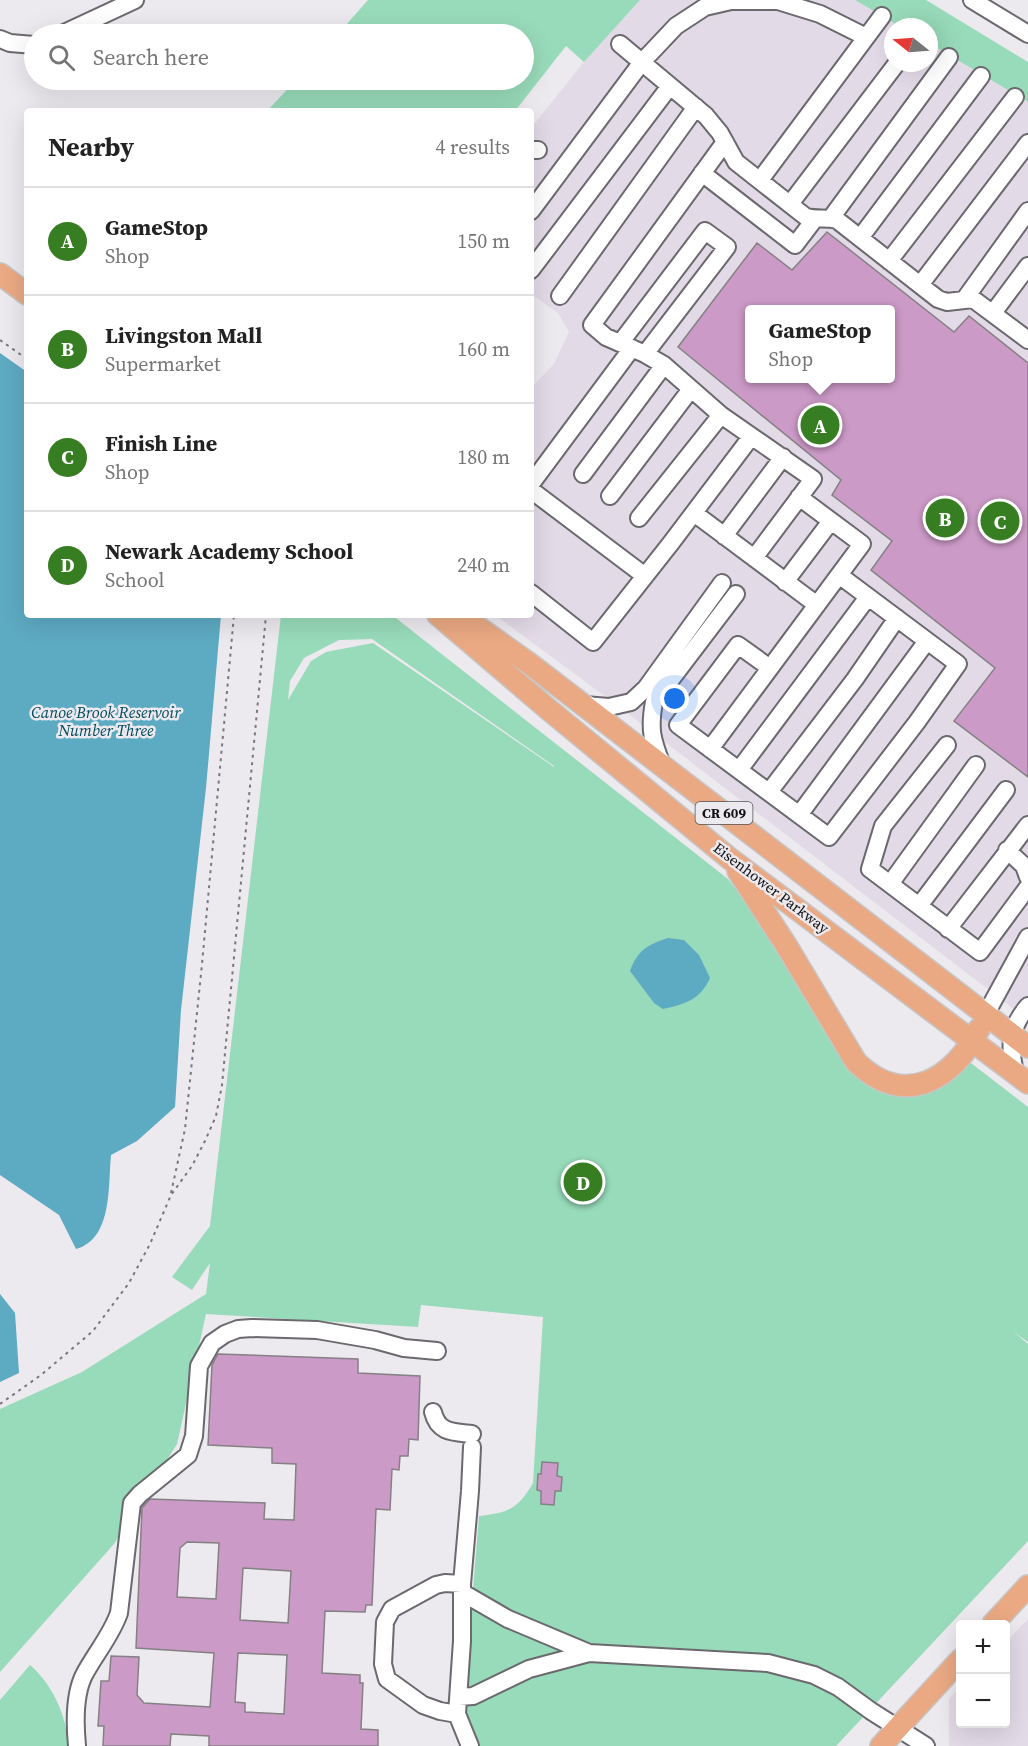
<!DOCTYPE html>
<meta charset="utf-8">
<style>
body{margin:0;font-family:"Source Serif 4",serif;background:#f2f2f2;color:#222}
.controls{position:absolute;right:18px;bottom:18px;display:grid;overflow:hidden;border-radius:6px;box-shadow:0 6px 24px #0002}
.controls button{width:54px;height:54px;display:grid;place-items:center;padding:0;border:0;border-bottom:2px solid #e0e0e0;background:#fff;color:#222;font:30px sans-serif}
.compass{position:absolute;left:884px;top:18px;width:54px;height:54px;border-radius:50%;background:#fff;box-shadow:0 6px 24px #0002;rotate:287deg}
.you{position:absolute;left:675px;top:699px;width:21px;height:21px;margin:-15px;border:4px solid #fff;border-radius:50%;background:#1a73e8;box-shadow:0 0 0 9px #1a73e833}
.badge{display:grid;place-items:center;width:39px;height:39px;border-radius:50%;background:#377d21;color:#fff;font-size:20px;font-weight:700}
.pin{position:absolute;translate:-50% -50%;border:3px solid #fff;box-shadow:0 2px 6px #0006}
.popup{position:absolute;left:745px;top:305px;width:150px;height:78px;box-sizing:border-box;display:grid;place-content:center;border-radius:6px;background:#fff;filter:drop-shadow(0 2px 4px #0005);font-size:20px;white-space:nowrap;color:#767676}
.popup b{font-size:22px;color:#222}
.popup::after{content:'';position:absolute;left:50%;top:100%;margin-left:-12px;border:12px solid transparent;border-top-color:#fff}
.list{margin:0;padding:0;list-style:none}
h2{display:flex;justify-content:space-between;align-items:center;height:78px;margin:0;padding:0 24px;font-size:26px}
h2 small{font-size:20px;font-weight:400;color:#767676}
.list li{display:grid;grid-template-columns:39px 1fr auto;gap:18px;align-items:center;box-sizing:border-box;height:108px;padding:0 24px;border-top:2px solid #e0e0e0}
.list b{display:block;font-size:22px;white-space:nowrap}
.list p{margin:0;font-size:20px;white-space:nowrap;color:#767676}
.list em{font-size:20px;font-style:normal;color:#767676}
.icon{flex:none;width:33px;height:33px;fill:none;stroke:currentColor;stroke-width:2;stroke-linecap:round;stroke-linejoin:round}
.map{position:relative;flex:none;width:1028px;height:1746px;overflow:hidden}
.search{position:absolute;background:#fff;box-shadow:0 6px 24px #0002;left:24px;top:24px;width:510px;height:66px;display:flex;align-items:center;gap:15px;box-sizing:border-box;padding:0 21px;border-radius:33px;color:#767676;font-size:22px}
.panel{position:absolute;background:#fff;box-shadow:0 6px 24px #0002;left:24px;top:108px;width:510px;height:510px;border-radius:6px}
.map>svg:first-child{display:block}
.built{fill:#e2dae7;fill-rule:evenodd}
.green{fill:#98dbba;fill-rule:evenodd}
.water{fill:#5daac3}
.building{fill:#cc9ac7;stroke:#858085;stroke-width:1.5;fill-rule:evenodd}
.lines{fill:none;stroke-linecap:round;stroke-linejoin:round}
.minor-casing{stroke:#6b686e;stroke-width:20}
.major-casing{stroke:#c6c6c6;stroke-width:24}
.path{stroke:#79777b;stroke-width:2;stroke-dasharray:3 4.5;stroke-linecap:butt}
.minor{stroke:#fff;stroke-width:16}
.major{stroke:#eaa983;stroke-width:21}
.labels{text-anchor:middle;stroke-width:5;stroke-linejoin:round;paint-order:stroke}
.shield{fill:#ece9ef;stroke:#535255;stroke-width:1.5}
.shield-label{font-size:14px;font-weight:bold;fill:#121113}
.street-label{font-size:15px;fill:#121113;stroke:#ece9ef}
.water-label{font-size:16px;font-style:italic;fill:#024a5b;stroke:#ece9ef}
</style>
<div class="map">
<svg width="1028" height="1746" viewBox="0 0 1028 1746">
<rect width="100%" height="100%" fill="#ece9ef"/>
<path class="built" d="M640,0h215l46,27h-8v36h36v-20l99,59v918l-418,-320 -115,-85h36v-227l23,-24 15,-32 -11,-19 -27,-19v-166l53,-66zM750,310h140v68h-140z
M1028,1619v127h-79v-47l11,-12v37h46v-82z"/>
<path class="green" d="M368,0h272l-56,62 -18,-16 -51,65h-248l29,-31h228v-46h-186z
M855,0h71l102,62v40l-99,-59v-16h-28z
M281,615h111l336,264 36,47 83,140 57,30 67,-33 57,44v235l-14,-10 14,12v197l-192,205h-359l-14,-34 16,-196c29,-3 39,-7 54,-33l10,-166 -122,-12 -3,22 -212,-13 -29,130 -63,100 -114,128v-263l82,-37 124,-78 4,-31 -18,27 -20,-13 38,-51zM372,639l182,127v1l-181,-124 -47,9 -15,9 -23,39 2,-19 14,-23 35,-18z
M30,1665c23,20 36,50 39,81h-69v-46z"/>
<path class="water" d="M0,353l27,19v243h194l-15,173 -25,222 -6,97 -38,34 -26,14c-3,30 2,84 -35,94l-17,-34 -59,-40z
M668,938l16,2 15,15 11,23c-10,22 -25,26 -47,31l-9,-6 -24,-32c8,-21 17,-26 38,-33z
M0,1294l15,19 4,60 -19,9z"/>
<path class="building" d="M827,232l127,100 15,-16 59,47v414l-74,-56 41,-53 -124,-98 21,-29 -60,-46 9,-15 -163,-133 79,-104 35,27zM750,309h141v69h-141z
M218,1354l140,5v14l62,3 -2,64 -9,-1 -1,17h-8l-1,14 -7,-1 -2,41 -14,-1 -4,96h-6l-1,7 -40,-1 -3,62 38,2v8h3l-2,46 17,1v16h-169v-10l-38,-2 -1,12h-67l1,-20h-6l3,-45h8l2,-25 28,1 -2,38 7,8 66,4 4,-54 -78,-5 6,-140 8,-9 115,4 -1,16 30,1 2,-56 -24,-1v-15l-64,-3 4,-80zM187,1542l32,1 -3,56 -39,-2 3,-49zM243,1568l48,3 -3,52 -48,-3zM238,1653l49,2 -3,59 -39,-2v-9l-10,-1z
M542,1462l16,1 -1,13 5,1 -1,14h-6l-1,14 -13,-1v-13l-4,-1 1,-16h3z"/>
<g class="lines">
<g class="minor-casing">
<path id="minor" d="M972,0l56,34
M62,34l73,-34
M0,39l10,4 24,2
M620,44l86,72 14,17 16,29 70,55c11,3 21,0 31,3l101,79 9,3 26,-3 55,41
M725,142l-133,183 14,12 39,17 19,11 57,50 92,64 -59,79
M531,150h7
M702,173l93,72 19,-25
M760,180l122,-164
M790,204l107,-141
M531,211l111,-149 34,-36 29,-19 26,-6h47l42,13 46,23
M831,218l118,-161
M860,238l121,-162
M889,261l126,-164
M531,270l139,-184
M920,285l108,-142
M560,296l136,-189
M964,300l64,-89
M993,313l35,-47
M621,342l84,-111 22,16 -82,107
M583,474l81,-109
M531,484l101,-136
M531,490l114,86
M610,496l81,-107
M694,513l123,92
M639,518l82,-103
M724,536l59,-79
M785,582l46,-61
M531,593l62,49 78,-99 80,-106
M770,668l-32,-23 -60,80 151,112 88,-115 41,-58 -119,-89
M584,705l25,2 22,-5 15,-14 76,-105
M947,745l-64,81 -13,43 110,83 48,-65
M710,749l152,-205 -63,-47
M662,765c-10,-25 -13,-36 -8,-63l82,-108
M739,770l129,-173
M769,792l86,-113 42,-61
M799,815l128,-174
M1007,850l17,16 4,11
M890,884l86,-119
M919,906l87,-116
M948,929l80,-104
M986,1014l42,-77
M1015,1072c-6,-26 -6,-44 13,-66
M433,1412c5,21 20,20 39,22
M463,1593l45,26 81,34
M459,1697l14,-1 56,-27 60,-16 179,10 46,12 24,12 33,24 55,35
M457,1714l-17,-3 -17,-6 -36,-26 -4,-15 2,-42 7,-13 44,-24 9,-2 17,1
M77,1746c-2,-21 -3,-51 7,-71 11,-21 27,-39 35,-62l13,-110 8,-9 48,-39 6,-19 5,-70 13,-23 13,-9 13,-5 14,-1 65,2 58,10 29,8 33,3
M470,1746l-13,-32 5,-73v-57l8,-93 2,-44"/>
</g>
<g class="major-casing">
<path id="major" d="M0,274l27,20
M438,615l110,94 181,149 299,225
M461,615l69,49 498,383
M738,871l48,74 70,117c48,47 97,18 123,-33
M993,1624l35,-38
M881,1746l79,-86"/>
</g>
<path class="path" d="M0,340l27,19
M171,1193l14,-64 17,-165 32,-349
M0,1404l41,-29 52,-44 36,-48 21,-39 21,-49 21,-29 13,-25 11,-25 6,-31 44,-470"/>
<use href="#minor" class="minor"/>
<use href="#major" class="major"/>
</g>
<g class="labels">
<rect class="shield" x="695.5" y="802" width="57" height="22" rx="4.5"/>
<g class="shield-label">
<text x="724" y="818">CR 609</text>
</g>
<g class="street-label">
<text transform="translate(771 888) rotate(37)" y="5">Eisenhower Parkway</text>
</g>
<g class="water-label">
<text x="106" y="718">Canoe Brook Reservoir<tspan x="106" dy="18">Number Three</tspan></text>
</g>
</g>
</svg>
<div class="controls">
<button>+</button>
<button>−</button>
</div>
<svg class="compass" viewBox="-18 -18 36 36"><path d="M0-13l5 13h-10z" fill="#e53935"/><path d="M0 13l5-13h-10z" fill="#767676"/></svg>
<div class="you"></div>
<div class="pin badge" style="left:820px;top:425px">A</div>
<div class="popup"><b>GameStop</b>Shop</div>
<div class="pin badge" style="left:945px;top:518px">B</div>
<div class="pin badge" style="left:1000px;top:521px">C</div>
<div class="pin badge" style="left:583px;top:1182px">D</div>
<div class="search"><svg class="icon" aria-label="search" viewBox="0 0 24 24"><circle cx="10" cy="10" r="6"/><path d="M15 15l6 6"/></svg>Search here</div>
<section class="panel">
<h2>Nearby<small>4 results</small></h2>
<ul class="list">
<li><span class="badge">A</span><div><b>GameStop</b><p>Shop</p></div><em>150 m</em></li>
<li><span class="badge">B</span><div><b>Livingston Mall</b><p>Supermarket</p></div><em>160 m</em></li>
<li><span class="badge">C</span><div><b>Finish Line</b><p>Shop</p></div><em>180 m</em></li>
<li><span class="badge">D</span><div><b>Newark Academy School</b><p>School</p></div><em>240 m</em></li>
</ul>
</section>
</div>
